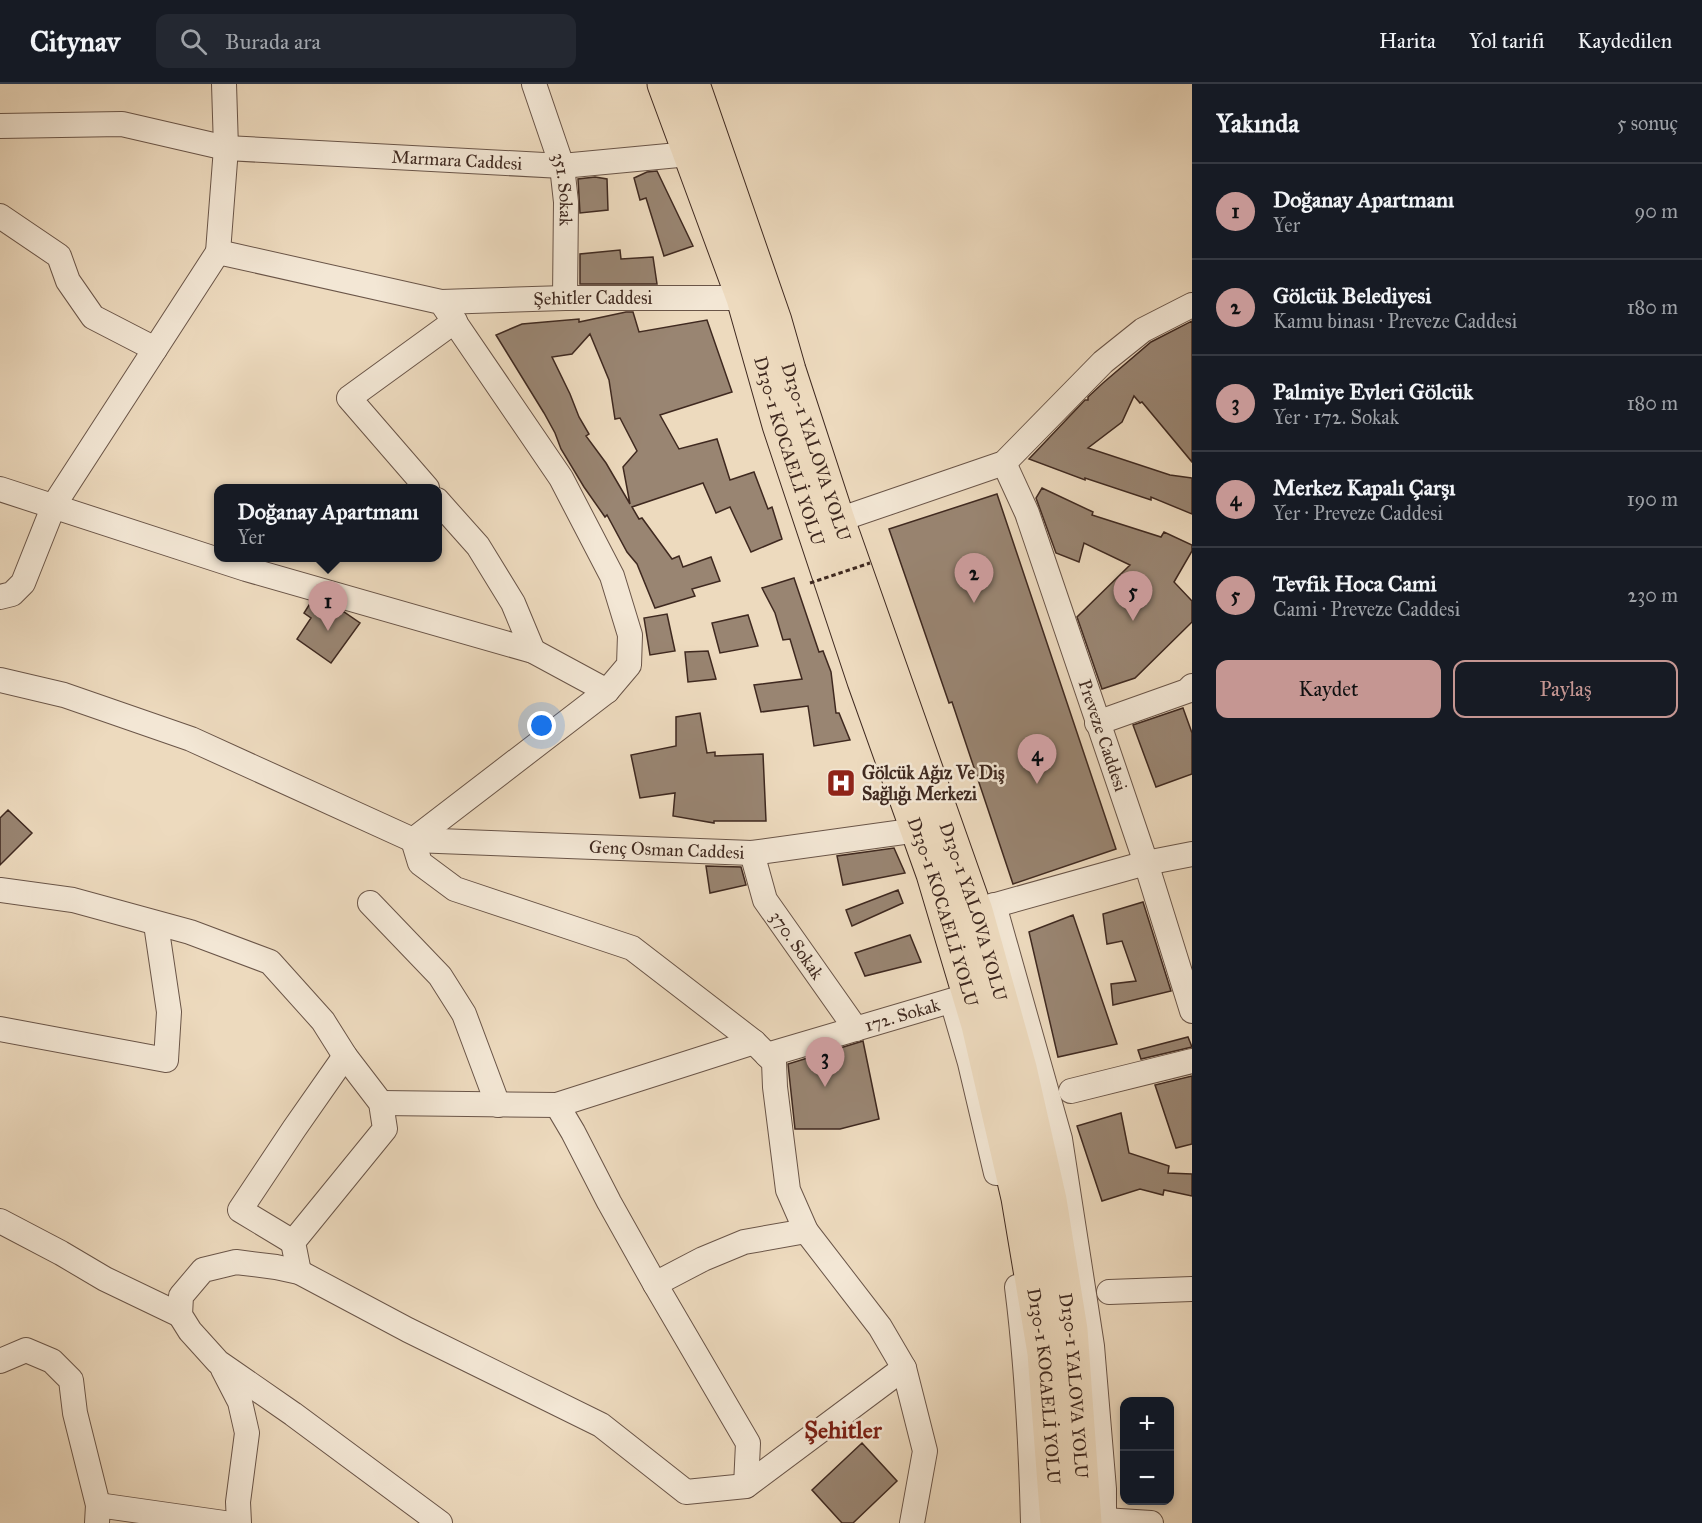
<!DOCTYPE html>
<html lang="tr">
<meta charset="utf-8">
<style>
body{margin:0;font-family:"IM FELL Great Primer",serif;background:#242831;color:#f1f3f6}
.controls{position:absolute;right:18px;bottom:18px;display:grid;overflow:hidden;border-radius:12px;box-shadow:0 3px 9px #0003}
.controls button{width:54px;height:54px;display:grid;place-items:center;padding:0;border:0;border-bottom:2px solid #363941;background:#171b24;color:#f1f3f6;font:30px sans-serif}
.you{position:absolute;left:542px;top:642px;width:21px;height:21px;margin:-15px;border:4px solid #fff;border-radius:50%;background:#1a73e8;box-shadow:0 0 0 9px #1a73e833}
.badge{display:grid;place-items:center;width:39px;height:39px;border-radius:50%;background:#c59692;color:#111;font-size:20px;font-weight:700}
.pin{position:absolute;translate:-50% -50px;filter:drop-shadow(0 2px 3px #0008)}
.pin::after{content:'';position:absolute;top:32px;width:21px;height:18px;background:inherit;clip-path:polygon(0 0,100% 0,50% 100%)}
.popup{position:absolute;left:214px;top:400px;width:228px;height:78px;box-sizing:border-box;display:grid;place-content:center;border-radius:12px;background:#171b24;filter:drop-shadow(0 2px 4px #0005);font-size:20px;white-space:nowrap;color:#9ea1a6}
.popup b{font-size:22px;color:#f1f3f6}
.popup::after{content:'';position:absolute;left:50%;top:100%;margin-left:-12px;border:12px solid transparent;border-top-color:#171b24}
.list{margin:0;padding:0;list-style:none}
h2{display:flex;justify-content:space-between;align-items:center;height:78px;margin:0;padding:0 24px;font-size:26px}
h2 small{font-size:20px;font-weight:400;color:#9ea1a6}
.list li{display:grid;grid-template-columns:39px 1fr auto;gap:18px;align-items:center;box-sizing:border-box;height:96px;padding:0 24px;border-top:2px solid #363941}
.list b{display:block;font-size:22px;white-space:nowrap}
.list p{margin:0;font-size:20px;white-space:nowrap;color:#9ea1a6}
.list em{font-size:20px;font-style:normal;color:#9ea1a6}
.actions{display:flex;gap:12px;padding:18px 24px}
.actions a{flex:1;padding:14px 0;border:2px solid #c59692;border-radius:12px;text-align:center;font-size:21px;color:#c59692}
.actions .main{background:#c59692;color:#111}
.icon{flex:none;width:33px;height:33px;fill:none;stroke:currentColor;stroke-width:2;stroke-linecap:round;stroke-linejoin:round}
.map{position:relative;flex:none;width:1192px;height:1439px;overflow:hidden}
header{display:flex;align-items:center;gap:36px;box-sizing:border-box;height:84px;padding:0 30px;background:#171b24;border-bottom:2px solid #363941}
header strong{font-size:28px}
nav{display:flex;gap:33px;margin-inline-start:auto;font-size:21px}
.search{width:420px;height:54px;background:#242831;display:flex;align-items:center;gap:15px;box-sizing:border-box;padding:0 21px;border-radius:12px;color:#9ea1a6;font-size:22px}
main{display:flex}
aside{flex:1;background:#171b24}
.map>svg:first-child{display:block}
.building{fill:#998572;stroke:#3f2920;stroke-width:1.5;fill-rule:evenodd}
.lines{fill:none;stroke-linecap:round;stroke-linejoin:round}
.minor-casing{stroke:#6a5548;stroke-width:26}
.highway-casing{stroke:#3f2920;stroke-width:35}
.minor{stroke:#f3e7d5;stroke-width:24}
.highway{stroke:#eddabe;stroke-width:33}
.path-bridge{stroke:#3f2920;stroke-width:3;stroke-dasharray:4.5 3;stroke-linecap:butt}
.labels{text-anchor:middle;stroke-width:5;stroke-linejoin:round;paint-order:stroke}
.street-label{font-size:18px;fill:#3f2920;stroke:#f3e7d5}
.poi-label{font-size:18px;font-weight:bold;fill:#3f2920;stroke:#f3e7d5;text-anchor:start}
.district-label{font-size:24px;font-weight:bold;fill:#7a1f14;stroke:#f3e7d5}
</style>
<header>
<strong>Citynav</strong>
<div class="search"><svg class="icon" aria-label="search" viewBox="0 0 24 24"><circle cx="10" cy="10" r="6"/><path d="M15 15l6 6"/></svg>Burada ara</div>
<nav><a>Harita</a><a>Yol tarifi</a><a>Kaydedilen</a></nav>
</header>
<main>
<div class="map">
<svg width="1192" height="1439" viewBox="0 0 1192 1439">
<rect width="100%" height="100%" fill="#eddabe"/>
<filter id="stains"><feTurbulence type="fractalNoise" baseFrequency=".00333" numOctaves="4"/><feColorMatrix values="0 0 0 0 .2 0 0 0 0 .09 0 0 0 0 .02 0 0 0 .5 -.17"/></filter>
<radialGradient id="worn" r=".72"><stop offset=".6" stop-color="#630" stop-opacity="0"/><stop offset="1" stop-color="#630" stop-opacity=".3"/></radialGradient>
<path class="building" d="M657,87l36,75 -29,10 -18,-58 -6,2 -6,-22 13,-6z
M595,93l12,2 1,31 -28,3 -2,-34z
M620,166l1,9 32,-2 4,27h-77v-30z
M626,228h7l6,20 68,-12 25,72 -72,23 19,34 38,-10 13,41 24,-8 14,37 4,-2 10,32 -31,13 -21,-45 -14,6 -13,-30 -71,24 7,12 3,-1 30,41 7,-3 4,11 28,-10 9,24 -28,8 3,7 -40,12 -18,-44 -10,-12 -20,-37 -2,2 -21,-30 -23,-38 -6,-16 -11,-20 -48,-78 26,-11 57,-5v3zM590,250l19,46 6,39 5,-1 17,33 -14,16 7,37 -24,-41 -20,-27 3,-2 -10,-17 -9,-23 -18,-37 20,-3z
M1192,237v141l-50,-60 -2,1 -6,-7 -12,26 -34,26 82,27 22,3v36l-41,-17v3l-66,-22v2l-56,-21 56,-59h3v-3l15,-14 48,-41z
M1042,404l51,24 -1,3 69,22 3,-5 28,13v6l-18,31 18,19v21l-57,56 -33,11 -25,-72 53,-52 -46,-22 -5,19 -23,-9 -20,-55z
M997,410l119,355 -103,35 -61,-182 -3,1 -60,-174z
M794,494l25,74 4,-1 8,21 5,41h3l11,27 -36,6 -6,-40 -47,6 -7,-27 48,-6 -12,-40 -7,1 -8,-27 -13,-25z
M311,518l33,10 16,11 -29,40 -34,-24 14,-21 -7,-5z
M667,530l8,37 -25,4 -6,-37z
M748,531l10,31 -38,7 -8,-30z
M708,567l8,28 -28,3 -3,-30z
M1183,624l9,25v41l-36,13 -23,-62z
M700,629l7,40 8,-1v4l48,-2 3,67h-52v2l-41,-7 2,-23 -35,5 -9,-43 45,-9v-29z
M8,726l24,23 -32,32v-47z
M894,764l11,25 -62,12 -6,-29z
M706,782l35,1 5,18 -36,8z
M898,806l5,13 -51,23 -6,-16z
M1143,818l28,89 -58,14 -2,-21 25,-3 -14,-40 -15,3 -4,-30z
M1073,831l44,129 -59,13 -29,-125z
M910,851l11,27 -56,14 -10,-23z
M1188,953l4,10 -51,12 -3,-9z
M863,957l16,78 -39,10h-45l-7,-65z
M1192,992v68l-16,4 -21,-63z
M1121,1029l8,40 40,13 -1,7 24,1v22l-28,-6 -1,5 -23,-6 -38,12 -25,-75z
M862,1359l35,38 -44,42h-11l-30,-33z"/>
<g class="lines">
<g class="minor-casing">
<g id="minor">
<path id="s1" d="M534,0l28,82 4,36 -1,96"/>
<path id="s2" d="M0,42l122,-2 104,24 336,18 127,-12"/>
<path d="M0,132l59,40 9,25 25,36 62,32"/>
<path d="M218,168l8,-104 -2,-64"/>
<path id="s3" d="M441,218l124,-4h178"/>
<path id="s4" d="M1004,379l23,50 119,350 46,148"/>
<path d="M427,404l-78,-90 106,-77"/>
<path d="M0,405l246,80 287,82 74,40"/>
<path d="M437,416l41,46 35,57 20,48"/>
<path d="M838,436l166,-57 99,-101 40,-32 49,-25"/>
<path d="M0,513l12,-3 11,-11 31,-78 164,-253 223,50 120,176 51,98 18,59 -1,30 -22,26 -194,149"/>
<path id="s5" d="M0,596l64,15 127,44 222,101 339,13 166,-23"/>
<path d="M1097,639l90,-32 5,-5"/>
<path d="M413,756l7,23 35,26 177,59 122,94 20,20 1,25 13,103 18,41 74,96 24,41 21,83 -13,72"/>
<path id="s6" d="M752,769l13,47 91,129"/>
<path d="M0,806l73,10 117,32 80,30 53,59 22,35 36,47 4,26 -92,113 6,30"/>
<path d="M370,819l70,73 24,38 34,91"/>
<path d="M994,821l66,234 32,207 12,143v34"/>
<path d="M978,826l168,-47 46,-9"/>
<path d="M952,917l18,62 26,110"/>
<path d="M0,945l166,31 3,-48 -13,-88"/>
<path id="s7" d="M767,971l200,-59"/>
<path d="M1071,1007l121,-30"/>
<path d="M381,1019l176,2 197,-63"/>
<path d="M557,1021l16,27 36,70 46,82 93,159 -2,43"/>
<path d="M0,1137l61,32 44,26 75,36"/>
<path d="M293,1158l-53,-32 54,-81 51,-73"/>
<path d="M655,1200l48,-25 41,-17 62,-11"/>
<path d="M1017,1203c10,78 14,157 16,236"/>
<path d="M1109,1208l83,-3"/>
<path d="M0,1277l26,-11 26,11 19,19 4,33 23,92 -1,18"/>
<path d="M223,1285l17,33 7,31 -9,69 1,21"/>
<path d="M98,1421l126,18"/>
<path d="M1104,1436l47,3"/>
<path d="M440,1439l-147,-109 -75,-52 -28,-31 -10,-16 1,-19 22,-26 33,-8 40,5 23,5 109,58 193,95 85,67 60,-6 158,-118"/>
</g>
</g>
<g class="highway-casing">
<g id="highway">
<path id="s8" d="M664,0l79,214 36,127 85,256 69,193 45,151 40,173 26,155 13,170"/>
<path id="s9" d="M693,0l82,237 14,49 49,150 138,391 44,157 30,132 21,130 14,193"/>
</g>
</g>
<use href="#minor" class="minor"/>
<use href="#highway" class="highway"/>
<path class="path-bridge" d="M810,499l60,-20"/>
</g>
<defs>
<g id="hospital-square" transform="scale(1.5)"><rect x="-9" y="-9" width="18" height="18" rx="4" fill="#8f2418" stroke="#f3e7d5"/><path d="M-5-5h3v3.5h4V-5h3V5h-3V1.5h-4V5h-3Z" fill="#fff"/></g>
</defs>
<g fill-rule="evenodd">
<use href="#hospital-square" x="841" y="699"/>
</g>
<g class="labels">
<g class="street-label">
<text dy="6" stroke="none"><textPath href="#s2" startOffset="460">Marmara Caddesi</textPath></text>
<text dy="6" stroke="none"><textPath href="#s1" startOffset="110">351. Sokak</textPath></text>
<text dy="6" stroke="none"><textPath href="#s3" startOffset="152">Şehitler Caddesi</textPath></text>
<text dy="6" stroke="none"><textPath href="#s8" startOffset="388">D130-1 KOCAELİ YOLU</textPath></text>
<text dy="6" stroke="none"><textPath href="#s9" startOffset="388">D130-1 YALOVA YOLU</textPath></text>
<text dy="6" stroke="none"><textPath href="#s4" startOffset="290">Preveze Caddesi</textPath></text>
<text dy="6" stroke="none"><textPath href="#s5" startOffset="698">Genç Osman Caddesi</textPath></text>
<text dy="6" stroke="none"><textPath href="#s8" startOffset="874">D130-1 KOCAELİ YOLU</textPath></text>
<text dy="6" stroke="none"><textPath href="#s9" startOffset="874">D130-1 YALOVA YOLU</textPath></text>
<text dy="6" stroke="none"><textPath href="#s6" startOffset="104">370. Sokak</textPath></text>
<text dy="6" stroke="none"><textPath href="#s7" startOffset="141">172. Sokak</textPath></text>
<text dy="6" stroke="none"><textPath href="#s8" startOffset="1360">D130-1 KOCAELİ YOLU</textPath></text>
<text dy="6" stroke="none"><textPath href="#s9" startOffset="1360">D130-1 YALOVA YOLU</textPath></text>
</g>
<g class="poi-label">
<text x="862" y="695">Gölcük Ağız Ve Diş<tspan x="862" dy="21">Sağlığı Merkezi</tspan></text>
</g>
<g class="district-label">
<text x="843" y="1354">Şehitler</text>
</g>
</g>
<rect width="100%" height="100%" filter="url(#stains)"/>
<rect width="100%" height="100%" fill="url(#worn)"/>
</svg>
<div class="controls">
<button>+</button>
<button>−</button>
</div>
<div class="you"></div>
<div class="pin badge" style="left:328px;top:547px">1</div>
<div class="popup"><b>Doğanay Apartmanı</b>Yer</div>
<div class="pin badge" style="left:974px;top:519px">2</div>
<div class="pin badge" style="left:825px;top:1003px">3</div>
<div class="pin badge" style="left:1037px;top:700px">4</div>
<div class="pin badge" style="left:1133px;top:537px">5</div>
</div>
<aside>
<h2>Yakında<small>5 sonuç</small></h2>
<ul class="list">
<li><span class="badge">1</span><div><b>Doğanay Apartmanı</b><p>Yer</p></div><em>90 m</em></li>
<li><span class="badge">2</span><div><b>Gölcük Belediyesi</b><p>Kamu binası · Preveze Caddesi</p></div><em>180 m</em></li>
<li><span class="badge">3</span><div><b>Palmiye Evleri Gölcük</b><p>Yer · 172. Sokak</p></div><em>180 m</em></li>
<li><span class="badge">4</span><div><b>Merkez Kapalı Çarşı</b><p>Yer · Preveze Caddesi</p></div><em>190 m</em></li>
<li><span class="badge">5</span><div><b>Tevfik Hoca Cami</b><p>Cami · Preveze Caddesi</p></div><em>230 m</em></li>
</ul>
<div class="actions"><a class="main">Kaydet</a><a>Paylaş</a></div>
</aside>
</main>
